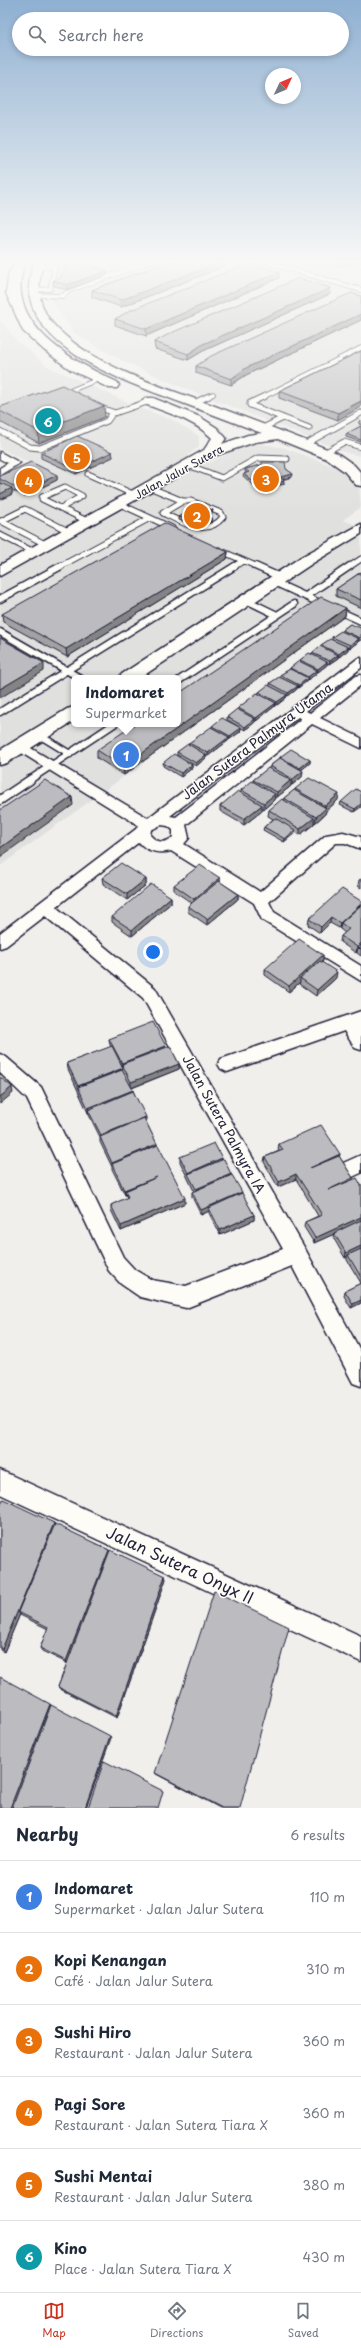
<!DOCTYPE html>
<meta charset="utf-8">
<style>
body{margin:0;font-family:"Playpen Sans",sans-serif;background:#f2f2f3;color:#1f2937}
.compass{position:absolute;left:265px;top:68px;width:36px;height:36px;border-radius:50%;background:#fff;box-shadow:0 2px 6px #0003;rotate:46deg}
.you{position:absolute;left:153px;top:952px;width:14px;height:14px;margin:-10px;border:3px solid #fff;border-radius:50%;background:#1a73e8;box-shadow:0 0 0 6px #1a73e833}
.badge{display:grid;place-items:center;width:26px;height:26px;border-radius:50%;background:#c8321e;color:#fff;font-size:13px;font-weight:700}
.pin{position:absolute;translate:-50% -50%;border:2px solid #fff;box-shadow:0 1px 4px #0006}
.popup{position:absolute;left:71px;top:675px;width:110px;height:52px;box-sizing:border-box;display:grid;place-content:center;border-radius:6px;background:#fff;filter:drop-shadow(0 1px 3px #0005);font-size:13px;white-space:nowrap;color:#747a83}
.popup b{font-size:15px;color:#1f2937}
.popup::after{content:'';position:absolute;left:50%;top:100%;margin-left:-8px;border:8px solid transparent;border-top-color:#fff}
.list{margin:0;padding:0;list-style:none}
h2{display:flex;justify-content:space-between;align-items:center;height:52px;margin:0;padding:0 16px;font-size:17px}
h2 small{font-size:13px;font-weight:400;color:#747a83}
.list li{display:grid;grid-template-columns:26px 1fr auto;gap:12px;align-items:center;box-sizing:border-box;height:72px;padding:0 16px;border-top:1px solid #e0e1e3}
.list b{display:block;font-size:15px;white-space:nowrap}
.list p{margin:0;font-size:13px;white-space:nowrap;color:#747a83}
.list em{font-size:13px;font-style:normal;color:#747a83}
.icon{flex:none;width:22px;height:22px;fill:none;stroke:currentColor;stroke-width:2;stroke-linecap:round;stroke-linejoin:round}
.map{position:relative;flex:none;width:361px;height:1808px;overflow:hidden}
.search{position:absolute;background:#fff;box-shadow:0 2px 6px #0003;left:12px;right:12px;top:12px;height:44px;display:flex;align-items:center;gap:10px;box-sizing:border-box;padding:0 14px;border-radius:22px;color:#747a83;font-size:15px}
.sheet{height:484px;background:#fff}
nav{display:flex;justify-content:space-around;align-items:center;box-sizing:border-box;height:56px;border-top:1px solid #e0e1e3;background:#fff;font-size:11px;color:#747a83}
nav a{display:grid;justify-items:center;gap:2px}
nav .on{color:#c8321e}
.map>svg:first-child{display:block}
.built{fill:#e0e0df;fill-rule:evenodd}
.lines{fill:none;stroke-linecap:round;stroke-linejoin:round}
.service-far3-casing{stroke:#22223b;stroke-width:5.5}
.service-far2-casing{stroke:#22223b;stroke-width:7}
.service-far1-casing{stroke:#22223b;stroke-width:9}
.service-casing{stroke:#22223b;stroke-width:11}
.minor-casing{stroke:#22223b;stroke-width:3}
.secondary-casing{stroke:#22223b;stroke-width:3}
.service-far3{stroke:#fdfcf7;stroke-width:4}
.service-far2{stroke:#fdfcf7;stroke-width:5}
.service-far1{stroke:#fdfcf7;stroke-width:6}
.service{stroke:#fdfcf7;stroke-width:8}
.minor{fill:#fdfcf7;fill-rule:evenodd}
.secondary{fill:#fdfcf7;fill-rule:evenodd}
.wall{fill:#a2a2a5;stroke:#22223b}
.shaded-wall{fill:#848486;stroke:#22223b}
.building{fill:#bcbcc0;stroke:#22223b}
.labels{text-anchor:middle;stroke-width:3;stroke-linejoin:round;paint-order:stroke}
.far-street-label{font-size:11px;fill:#22223b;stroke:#fdfcf7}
.street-label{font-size:13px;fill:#22223b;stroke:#fdfcf7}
.near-street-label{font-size:16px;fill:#22223b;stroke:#fdfcf7}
</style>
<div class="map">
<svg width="361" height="1808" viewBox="0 0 361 1808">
<rect width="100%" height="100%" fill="#f0efec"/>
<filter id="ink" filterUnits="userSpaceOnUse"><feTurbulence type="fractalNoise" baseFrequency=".025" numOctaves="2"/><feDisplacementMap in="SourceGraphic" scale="8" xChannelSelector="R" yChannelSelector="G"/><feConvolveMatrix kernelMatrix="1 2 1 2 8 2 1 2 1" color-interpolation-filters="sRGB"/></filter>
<g filter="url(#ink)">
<path class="built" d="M59,260h302v196l-11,-2 -171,-68 -58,-26 -47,-27 -23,-33 -3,-14z
M0,320l17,21 30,25 95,43 29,10 28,17v11l-11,8 21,8 39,-19h14l23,4 61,23 13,15 2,21 -18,13 18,7v96l-15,-7 -346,250v-390l28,-14 -28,-14zM74,678h104v46h-104z"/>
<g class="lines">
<g class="service-far3-casing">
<path id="service-far3" d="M259,260l102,30
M34,290l16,-1 5,-22 -18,-1
M35,295l28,1 5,-5 87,-31
M71,395l-4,-3 32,-13
M207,397l6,-3
M263,397l98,-49"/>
</g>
<g class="service-far2-casing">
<path id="service-far2" d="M265,396l-15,7v2l59,23
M194,403l15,-7
M95,406l20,7 35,-12
M261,429l22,-11
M0,431l30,16 10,1 67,-27 5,-7
M304,445l57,-32
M324,453l20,-11 17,5
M188,465l34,13 36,-20 29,1
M88,474l47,21
M149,487l34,14
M183,501h8l30,12 2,4c-17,21 -40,6 -60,-4z
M120,504l52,24
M61,508l21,-12 -17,-9 -23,10v2l47,23
M0,535l34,17
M47,545l-46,-24 24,-12 45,23
M219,550l39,17
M59,567l91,-49
M233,567l10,-6
M349,567l12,-8"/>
</g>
<g class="service-far1-casing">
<path id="service-far1" d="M255,566l25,11
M274,582l50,23
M306,596l44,-30
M0,599l61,-33
M246,600l31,15
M337,610l24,11
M0,632l80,46
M178,681l116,-77
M0,712l235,-146
M39,735l31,19
M28,781l86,-57"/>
</g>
<g class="service-casing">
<path id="service" d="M0,800l30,-20"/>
</g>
<g class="minor-casing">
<path id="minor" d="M0,452l20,11 -20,12v-7l8,-5 -8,-4z
M361,658v10l-55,43 4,2 46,-37 5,-1v10l-41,33 41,20v10l-49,-24 -126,101 3,13 -5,6 76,48 66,-57 17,-3 18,5v12l-16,-6h-9l-67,59 5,10 87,54v15l-99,-61 -8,-17 -83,-52c-11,3 -24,1 -32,-9l-83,65 99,81 149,259 57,105v34l-8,-3 -61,-117 -106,42 -46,-11 -19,-13 -12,-13 -82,-172 -27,-26v-19l6,3 35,30 82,170 12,13 17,10 34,6 97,-37 -140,-251 -98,-82 -39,30 -6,2v-15l136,-104 2,-4 -126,-78 7,-4 5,1 124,74 209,-159zM298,717l3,2 -125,98 -6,-1zM161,825l7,1 5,4v7c-8,7 -16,6 -23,-2l1,-5z
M361,1011v39l-6,-2 -11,-17 -117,41 -6,-3 -3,-5 3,-5z
M361,1155v18l-13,6 -7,-3 -3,-6 3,-6z
M0,1470l361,166v26l-361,-168z"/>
</g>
<g class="secondary-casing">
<path id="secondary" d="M16,260h10c-26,63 46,101 91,122l2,3 -2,3h-8l-38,-18 -27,-20 -21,-19 -17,-38 3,-20z
M35,260h10c-9,21 -8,45 7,63 38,43 108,63 160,82 42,16 84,31 125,48l17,12 7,8v13l-5,-1 -12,-14 -17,-12 -49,-20 -23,3 -41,14 -214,120v-11l204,-115 8,-12c-18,-18 -44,-25 -67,-34l-2,-3 2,-3h8l47,19 17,11 9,10 -4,6 26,-9 14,-2c-27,-10 -55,-21 -82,-31 -56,-21 -179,-61 -145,-142z
M361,524v10l-48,29 -173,115h-21l3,-4 179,-117z
M74,707v14l-67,42 -7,2v-15l67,-41z"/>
</g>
<use href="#service-far3" class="service-far3"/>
<use href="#service-far2" class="service-far2"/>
<use href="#service-far1" class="service-far1"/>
<use href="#service" class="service"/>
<use href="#minor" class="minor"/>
<use href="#secondary" class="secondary"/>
</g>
<path class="wall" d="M173,260h56v4l-8,3 -3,-1v3l-97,38 -29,-10v-7z
M328,260h33l-24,6z
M107,271v4l-40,15 -14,-5v-4z
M279,278l-133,58 -31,-11v-6z
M330,294l-127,57 -15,9 -33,-11 -1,-7z
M361,296v24l-115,55 -15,10 -35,-12v-7z
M361,351l-23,69 -59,-22v-7z
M0,407l105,10 -66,26 -39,-21z
M361,420v5l-2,-1v-3z
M361,426v16l-15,-5v-3z
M112,452l1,5 -37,17 -35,-16v-5z
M262,465l24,4 7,5 -1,3 -10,3 2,4 -25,6 -16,-14 1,-2 3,-1 -2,-1v-3z
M57,475v5l-33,16 -12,-6v4l-12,6v-24z
M213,510l-1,3 -5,3 5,5 -11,6 -22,-7v-3z
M228,552l-1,7 -160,98 -64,-35 -1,-8z
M361,572v36l-25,-12v-7z
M346,608l-1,8 -221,159 -27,-17v-8z
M350,624l11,16 -2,1h-1v1l-8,6 -2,-1v3l-9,7 -1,-1v2l-9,6 -2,-1v2l-9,7 -1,-1v2l-9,7 -1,1 -9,7 -1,-1v2l-9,7 -2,-1v3l-9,7 -2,-1v2l-19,15 -1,-1v2l-10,8 -18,-10v-3l11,-7v-2l20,-14 1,-2 11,-6v-3l10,-6v-2l10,-6v-1l10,-6v-2l11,-6 1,-1 9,-6v-2l11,-5v-3l10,-6v-1z
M212,726l29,2 -1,4 -10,7h-1v1l-21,16h-2v2l-10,8 -19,-11v-3l12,-7v-2l23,-15z
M280,757l30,3v3l-9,7 1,7 -10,8 -1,-1v2l-15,12 -2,-1v3l-10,9 -2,-1v3l-18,14 -24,-14v-5l21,-13v-3l12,-8v-2l16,-12 1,-2 10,-8z
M163,763l29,2v3l-11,9 -18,-11z
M295,789l43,11 -12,11 -1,3 -10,9 -1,-1v2l-14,11 -5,-3 -11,10 -21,-12 1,-3 9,-8 -5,-3 1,-6 14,-10 1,-2 11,-8z
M361,792l-7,20 -14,-7 1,-3z
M102,878l44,1v6l-19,15 -24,-16z
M220,878v4l18,12v5l-31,26 -19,-13v-6l4,-3 -18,-12v-6z
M361,879v9l-3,-2 1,-6z
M171,897v6l-39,33 -20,-14v-5z
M361,901v55l-4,-3v-2l-1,2 -16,-11 1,-6 4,-3 -5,-4v-1h-1l-9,-5 -10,10 -12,-8 1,-6z
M323,955v6l-1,1 14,16 -20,18 -17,-12 1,-2 -11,10 -24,-17v-6z
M109,1039l57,8 13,17v5l-47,19 14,34 39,81 -64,28 -10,-21v-5l16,-7 -1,-3h-1l-13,-26v-2l-12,-25v-5l-11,-22 -21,-46 -1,-6 44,-16 -1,-2z
M279,1144l61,10 -1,2 14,22v2l8,5v118l-10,5 -7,-12 1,-5 16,-8 -14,-23v-3l-2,1 -12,-21 1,-3 -20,9 -10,-16 1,-5 13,-6 -22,-37 -18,8 -14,-25 1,-5 14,-6 -1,-2z
M180,1157l42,1v2l9,14v1l23,40v5l-34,15 -11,-22v-2l-8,4 -9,-18v-5l2,-1 -14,-29z
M0,1506l54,17 1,2 54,25v2l57,27 -49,139 -57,-29 -2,-2 9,-24 -25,-12 -2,-3 8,-19 -28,-14v-1l-16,38 -4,-2z
M155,1773l85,35h-20l-64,-34z"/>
<path class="shaded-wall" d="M224,260h5v4l-8,3v-6z
M338,260h23v2l-24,4z
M218,263v6l-97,38v-7z
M107,271v4l-40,15v-5z
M279,272v6l-133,58v-7z
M331,288l-1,6 -127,57 -15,9v-6l15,-10z
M361,314v6l-115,55 -15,10v-6l15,-11z
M361,401v6l-23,13v-7z
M104,406l1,11 -66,26 -1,-12z
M112,452l1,5 -37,17v-5z
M293,474l-1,3 -13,3 1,-3z
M57,475v5l-33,16 -1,-5z
M284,481v3l-25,6v-3z
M12,488v6l-12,6v-6z
M213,510l-1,3 -7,5v-3z
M212,518v3l-11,6v-3z
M228,552l-1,7 -160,98 -1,-8z
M346,608l-1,8 -221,159 -1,-8z
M359,639l-1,3 -8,6v-3z
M348,647v3l-9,7v-3z
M338,655v3l-9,6 1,-3z
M327,662v3l-9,7v-3z
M44,663v8l-44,27v-9z
M317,670v3l-9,7v-3z
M308,678l-1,3 -9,7 1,-3z
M298,686l-1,3 -9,7v-3z
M287,695l-1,3 -9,7v-3z
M276,703l-1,3 -19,15v-3z
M255,719v3l-10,8v-3z
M241,728l-1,4 -10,7v-3z
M229,737v3l-21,16v-3z
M206,755v3l-10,8v-3z
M310,760v3l-10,8v-3z
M192,765v3l-11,9v-4z
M303,771l-1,6 -10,8 1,-6z
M291,780v6l-15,12 1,-6z
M275,794l-1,6 -10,9v-6z
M339,794l-1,6 -12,11 -1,3 -10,9 1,-6 9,-8v-3z
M72,797l1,8 -73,52v-9z
M361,804v3l-7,5 1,-3z
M262,805v6l-18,14v-6z
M314,818v6l-14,11v-6z
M295,830v3l-11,9 1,-3z
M220,878v6l-26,20v-5z
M146,879v6l-19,15v-6z
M238,894v5l-31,26v-6z
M171,897v6l-39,33v-6z
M361,904v4l-20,15 -1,5h-1l1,-5z
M331,917l-1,6 -10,10 1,-6z
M361,943v5h-3l-1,3 -1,2 1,-6z
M323,955v6l-21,18 -2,-1v4l-11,10v-6z
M337,972l-1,6 -20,18 1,-6z
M166,1046l1,5 -45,13 1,10 -45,13v-1l44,-17v-6z
M179,1064v5l-48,19v-6z
M12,1087l1,6 -13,11v-7z
M133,1090v6l-45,14v3v-5z
M146,1117v5l-45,18v-5z
M157,1144v5l-45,16v-2z
M340,1154l-1,5 -29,9z
M222,1158l-1,6 -33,10v-1z
M231,1174v5l-35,15v-5z
M296,1174v5l-18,8 1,-5z
M157,1177l-32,14 1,4h-1l-1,-5z
M242,1192l-1,5 -32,11v3l-8,4v-5z
M185,1198v5l-64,28v-5z
M254,1215v5l-34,15v-5z
M361,1217v4l-27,12v1l-20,9 1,-5z
M361,1246v4l-13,5 -1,2 -2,1 1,-5z
M361,1300v3l-10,5 2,-4z
M54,1523l2,4 -38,85 2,2 -16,38 -2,-3z
M109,1550l1,4 -43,110 -1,-3z
M165,1576l1,3 -49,139 -1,-2z
M50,1704l2,2 -39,102h-3z
M110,1736l1,2 -25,70h-1z"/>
<path class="building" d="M69,260h5l33,11 -40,14 -14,-4 7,-3z
M173,260h38l7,3 -97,37 -29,-10z
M249,263l30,9 -133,57 -31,-10 16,-9z
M299,278l32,10 -128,56 -15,10 -34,-12 17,-9z
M351,293l10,3v18l-115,54 -15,11 -35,-13 15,-10z
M361,351v50l-23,12 -59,-22z
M62,385l42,21 -66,25 -38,-20v-4z
M361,426v14l-15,-6z
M77,436l35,16 -36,17 -35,-16z
M31,462l26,13 -34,16 -23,-12v-3z
M262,462h23l1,7 7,5 -13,3 4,4 -25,6 -15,-13 5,-2 -4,-3 17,-4z
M0,483l12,5 -12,6z
M200,505l13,5 -8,5 7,3 -11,6 -22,-7z
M164,523l64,29 -162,97 -64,-35z
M361,572v28l-25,-11z
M321,597l25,11 -223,159 -26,-17 38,-26h43v-30z
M350,624l11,4v9l-1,1 -18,-8z
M341,631l18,8 -9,6 -18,-8z
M0,638l44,25 -44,26z
M330,639l18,8 -9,7 -18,-9z
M320,646l18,9 -8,6 -18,-8z
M309,653l18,9 -9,7 -18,-9z
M299,661l18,9 -9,7 -18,-9z
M290,669l18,9 -9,7 -19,-10z
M279,677l19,9 -10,7 -18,-10z
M268,685l19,10 -10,7 -18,-10z
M257,693l19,10 -20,15 -18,-10z
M237,709l18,10 -10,8 -18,-10z
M222,718l19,10 -11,8 -18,-10z
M211,727l18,10 -21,16 -19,-10z
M188,744l18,11 -10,8 -19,-11z
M291,749l19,11 -10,8 -20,-11z
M174,754l18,11 -11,8 -18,-10z
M280,758l23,13 -10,8 -23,-13z
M268,768l23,12 -14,12 -24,-12z
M309,778l30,16 -14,12 -30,-17z
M45,780l27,17 -72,51v-38z
M252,781l23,13 -11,9 -23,-13z
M356,789l5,3v12l-6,5 -14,-7z
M294,790l32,18 -10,9 -32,-19z
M238,791l24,14 -18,14 -24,-13z
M282,799l32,19 -14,11 -31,-19z
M275,818l20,12 -10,9 -21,-12z
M121,863l25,16 -19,15 -25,-16z
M200,865l20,13 -26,21 -20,-14z
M219,881l19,13 -31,25 -19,-13z
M151,884l20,13 -39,33 -20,-13z
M342,889l19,12v3l-21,19 -9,-6 -10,10 -12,-8z
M361,905v38l-4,4 -16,-11 8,-7 -8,-6z
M299,939l24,16 -34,31 -24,-17z
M361,945v4l-3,-1z
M320,961l17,11 -20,18 -17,-12z
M153,1022l13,24 -44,17 -13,-24z
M112,1046l11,22 -45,18 -11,-23z
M170,1046l9,18 -48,18 -9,-18z
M122,1070l11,20 -45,18 -10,-21z
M0,1077l12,10 -12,10z
M133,1091l13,26 -45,18 -13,-25z
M144,1118l13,26 -45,19 -12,-26z
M321,1125l19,29 -30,14 29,-12 14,22 -25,12 29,-12 4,7v32l-46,21 -10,-16 17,-7 -11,-18 -15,-23 -17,8 -14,-25 18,-7 -4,-6z
M214,1143l8,15 -34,15 -8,-16z
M158,1145l27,53 -64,28 -10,-21 17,-8 -3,-6 32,-14 -33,13 -12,-26z
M224,1159l7,15 -35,15 -8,-15z
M232,1175l10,17 -41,18 -9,-18z
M242,1193l12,22 -34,15 -11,-22z
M361,1220v26l-15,7 -12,-20z
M361,1249v28l-13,-22z
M361,1283v17l-8,4 -8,-13z
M3,1499l51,24 -52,126 -2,-1v-141z
M55,1524l54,26 -43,111 -26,-13 8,-21 -30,-15z
M110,1550l55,26 -49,140 -58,-29z
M214,1591l75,36 -49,181h-18l-67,-35z
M0,1677l50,27 -40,104h-10z
M51,1705l59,31 -25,72h-73z
M104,1761l59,30 -5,17h-70z"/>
</g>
<linearGradient id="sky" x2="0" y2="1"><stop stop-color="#8fb0d2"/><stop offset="0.51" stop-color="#f8f8f6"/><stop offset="1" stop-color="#f8f8f6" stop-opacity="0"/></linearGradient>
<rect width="361" height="513" fill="url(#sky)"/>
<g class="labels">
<g class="far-street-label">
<text transform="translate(179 472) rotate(-29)" y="4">Jalan Jalur Sutera</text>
</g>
<g class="street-label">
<text transform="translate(257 741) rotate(-37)" y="5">Jalan Sutera Palmyra Utama</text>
<text transform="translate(224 1124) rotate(61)" y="5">Jalan Sutera Palmyra IA</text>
</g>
<g class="near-street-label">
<text transform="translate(180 1565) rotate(25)" y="6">Jalan Sutera Onyx II</text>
</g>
</g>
</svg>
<svg class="compass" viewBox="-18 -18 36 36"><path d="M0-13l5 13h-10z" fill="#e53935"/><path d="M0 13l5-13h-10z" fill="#747a83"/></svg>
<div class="you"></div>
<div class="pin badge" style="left:126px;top:755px;background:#3f7fe0">1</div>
<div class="popup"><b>Indomaret</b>Supermarket</div>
<div class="pin badge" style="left:197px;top:516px;background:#e8710a">2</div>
<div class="pin badge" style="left:266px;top:479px;background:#e8710a">3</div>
<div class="pin badge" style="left:29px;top:481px;background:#e8710a">4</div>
<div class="pin badge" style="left:77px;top:457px;background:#e8710a">5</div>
<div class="pin badge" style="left:48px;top:421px;background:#0f9aa8">6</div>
<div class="search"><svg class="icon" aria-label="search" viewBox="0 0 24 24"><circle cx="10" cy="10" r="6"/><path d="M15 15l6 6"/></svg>Search here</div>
</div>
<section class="sheet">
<h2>Nearby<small>6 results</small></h2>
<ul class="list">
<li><span class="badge" style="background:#3f7fe0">1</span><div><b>Indomaret</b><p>Supermarket · Jalan Jalur Sutera</p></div><em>110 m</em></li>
<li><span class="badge" style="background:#e8710a">2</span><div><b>Kopi Kenangan</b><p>Café · Jalan Jalur Sutera</p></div><em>310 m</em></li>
<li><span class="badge" style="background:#e8710a">3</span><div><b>Sushi Hiro</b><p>Restaurant · Jalan Jalur Sutera</p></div><em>360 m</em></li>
<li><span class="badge" style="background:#e8710a">4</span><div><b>Pagi Sore</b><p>Restaurant · Jalan Sutera Tiara X</p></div><em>360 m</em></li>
<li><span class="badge" style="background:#e8710a">5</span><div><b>Sushi Mentai</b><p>Restaurant · Jalan Jalur Sutera</p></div><em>380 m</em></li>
<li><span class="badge" style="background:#0f9aa8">6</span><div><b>Kino</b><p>Place · Jalan Sutera Tiara X</p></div><em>430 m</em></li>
</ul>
</section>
<nav>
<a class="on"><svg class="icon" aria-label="map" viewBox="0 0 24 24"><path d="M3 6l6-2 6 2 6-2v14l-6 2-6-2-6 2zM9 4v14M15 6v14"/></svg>Map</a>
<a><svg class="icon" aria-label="directions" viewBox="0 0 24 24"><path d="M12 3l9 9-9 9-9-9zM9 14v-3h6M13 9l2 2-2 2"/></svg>Directions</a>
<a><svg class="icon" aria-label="saved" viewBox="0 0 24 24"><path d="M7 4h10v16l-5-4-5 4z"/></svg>Saved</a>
</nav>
